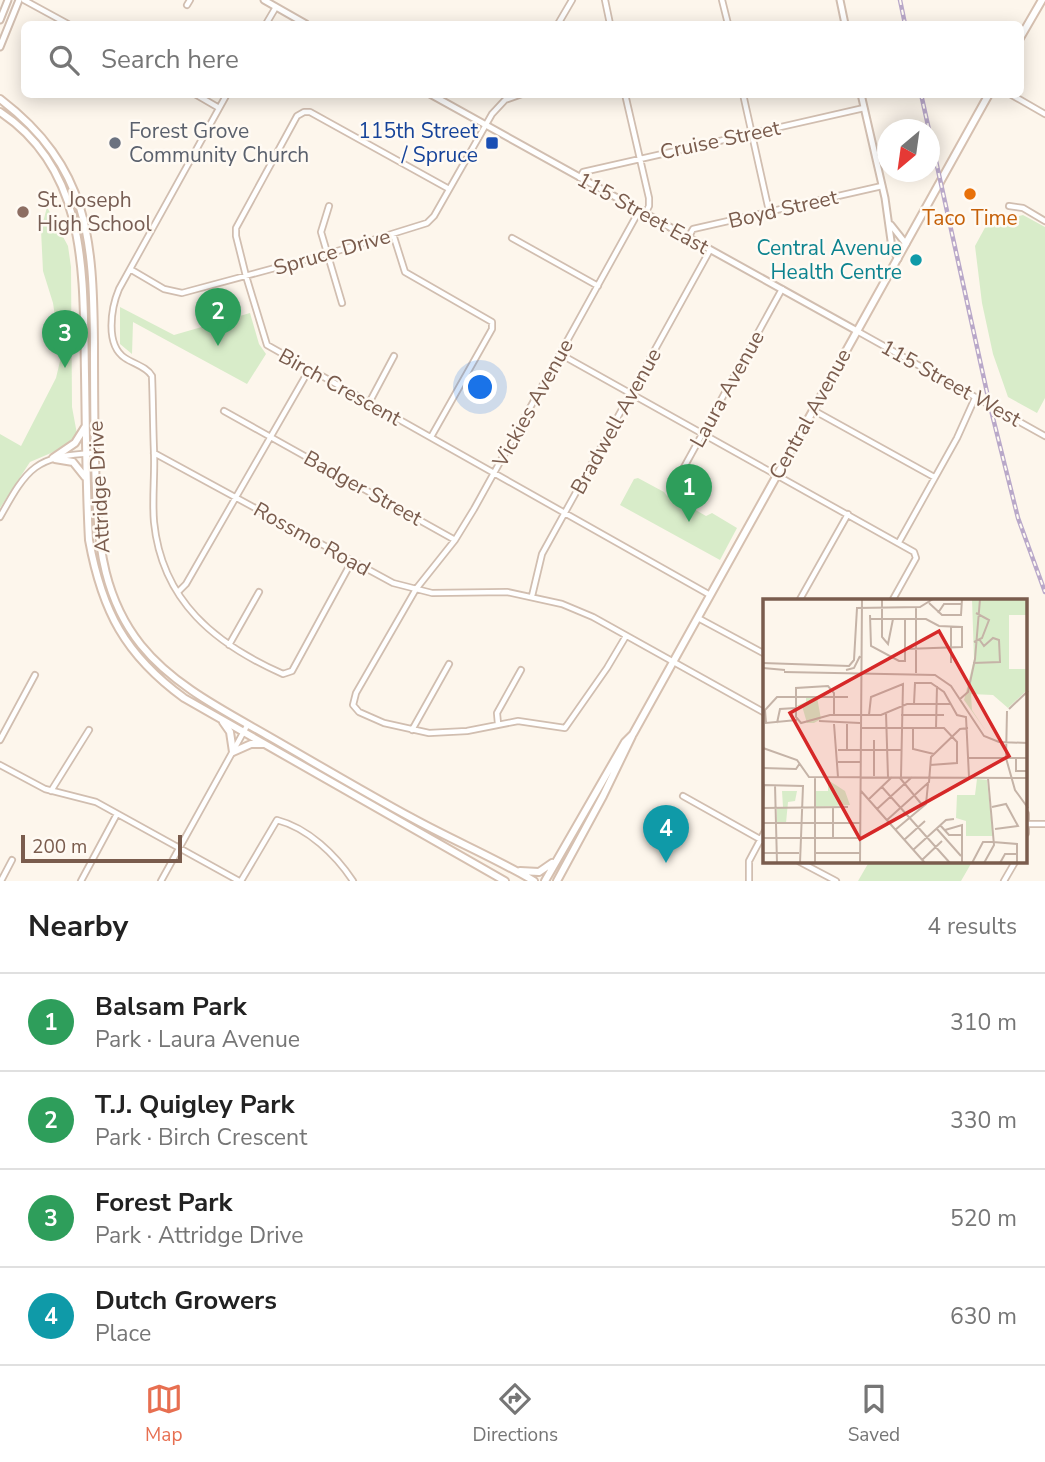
<!DOCTYPE html>
<meta charset="utf-8">
<style>
body{margin:0;font-family:"Nunito Sans",sans-serif;background:#f6f6f6;color:#222}
.compass{position:absolute;left:877px;top:119px;width:63px;height:63px;border-radius:50%;background:#fff;box-shadow:0 4px 18px #0003;rotate:209deg}
.scale{position:absolute;left:21px;bottom:18px;width:161px;box-sizing:border-box;padding-left:7px;border:4px solid #7a5c4d;border-top:0;font-size:19px;line-height:24px;white-space:nowrap;color:#7a5c4d;-webkit-text-stroke:5px #fffaf3;paint-order:stroke}
.you{position:absolute;left:481px;top:388px;width:24px;height:24px;margin:-18px;border:5px solid #fff;border-radius:50%;background:#1a73e8;box-shadow:0 0 0 10px #1a73e833}
.badge{display:grid;place-items:center;width:46px;height:46px;border-radius:50%;background:#e76f51;color:#fff;font-size:23px;font-weight:700}
.pin{position:absolute;translate:-50% -58px;filter:drop-shadow(0 2px 4px #0008)}
.pin::after{content:'';position:absolute;top:37px;width:24px;height:21px;background:inherit;clip-path:polygon(0 0,100% 0,50% 100%)}
.list{margin:0;padding:0;list-style:none}
h2{display:flex;justify-content:space-between;align-items:center;height:91px;margin:0;padding:0 28px;font-size:30px}
h2 small{font-size:23px;font-weight:400;color:#767676}
.list li{display:grid;grid-template-columns:46px 1fr auto;gap:21px;align-items:center;box-sizing:border-box;height:98px;padding:0 28px;border-top:2px solid #e0e0e0}
.list b{display:block;font-size:26px;white-space:nowrap}
.list p{margin:0;font-size:23px;white-space:nowrap;color:#767676}
.list em{font-size:23px;font-style:normal;color:#767676}
.icon{flex:none;width:38px;height:38px;fill:none;stroke:currentColor;stroke-width:2;stroke-linecap:round;stroke-linejoin:round}
.map{position:relative;flex:none;width:1045px;height:881px;overflow:hidden}
.search{position:absolute;background:#fff;box-shadow:0 4px 18px #0003;left:21px;right:21px;top:21px;height:77px;display:flex;align-items:center;gap:18px;box-sizing:border-box;padding:0 24px;border-radius:10px;color:#767676;font-size:26px}
.sheet{height:483px;background:#fff}
nav{display:flex;justify-content:space-around;align-items:center;box-sizing:border-box;height:98px;border-top:2px solid #e0e0e0;background:#fff;font-size:19px;color:#767676}
nav a{display:grid;justify-items:center;gap:4px}
nav .on{color:#e76f51}
.map>svg:first-child{display:block}
.green{fill:#d8ecc9}
.lines{fill:none;stroke-linecap:round;stroke-linejoin:round}
.minor-casing{stroke:#d1beb0;stroke-width:8}
.tertiary-casing{stroke:#d1beb0;stroke-width:9}
.secondary-casing{stroke:#d6c0b0;stroke-width:10}
.minor{stroke:#fff;stroke-width:4.5}
.tertiary{stroke:#fff;stroke-width:5}
.secondary{stroke:#fff;stroke-width:6}
.rail-casing{stroke:#b9a8c9;stroke-width:4.5}
.rail{stroke:#fffaf3;stroke-width:2;stroke-dasharray:5;stroke-linecap:butt}
.worship-dot{fill:#6b7280;stroke:#fffaf3;stroke-width:2.5}
.transit-dot{fill:#1a4fb4;stroke:#fffaf3;stroke-width:2.5}
.food-dot{fill:#e8710a;stroke:#fffaf3;stroke-width:2.5}
.education-dot{fill:#8d6e63;stroke:#fffaf3;stroke-width:2.5}
.culture-dot{fill:#0f9aa8;stroke:#fffaf3;stroke-width:2.5}
.labels{text-anchor:middle;stroke-width:5;stroke-linejoin:round;paint-order:stroke}
.worship-label{font-size:21px;fill:#5b616d;stroke:#fffaf3;text-anchor:start}
.transit-label{font-size:21px;fill:#164399;stroke:#fffaf3;text-anchor:end}
.street-label{font-size:21px;fill:#7a5c4d;stroke:#fffaf3}
.education-label{font-size:21px;fill:#785e54;stroke:#fffaf3;text-anchor:start}
.food-label{font-size:21px;fill:#c56008;stroke:#fffaf3}
.culture-label{font-size:21px;fill:#0d838f;stroke:#fffaf3;text-anchor:end}
.inset-road{fill:none;stroke:#c5b3a7;stroke-width:2}
.view{fill:#d62828;fill-opacity:0.15;stroke:#d62828;stroke-width:3.5}
.inset-edge{fill:none;stroke:#7a5c4d;stroke-width:3.5}
</style>
<div class="map">
<svg width="1045" height="881" viewBox="0 0 1045 881">
<rect width="100%" height="100%" fill="#fdf6ec"/>
<path class="green" d="M47,207l21,39 3,21 1,140 5,27 -12,13 -35,15 -30,46v-74l21,12 35,-68 5,-21 -8,-54 -10,-32 -2,-41z
M994,211l14,8 15,-4 22,12v171l-8,15 -29,-16 -15,-43 -11,-51 -7,-57z
M120,307l54,28 76,-22 9,31 7,10 -19,30 -114,-62 -1,32 -12,-10z
M638,478l26,14 3,4 6,1 33,19 6,-3 25,15 -17,32 -100,-55 14,-26z
M869,862h103l-11,19h-103z"/>
<g class="lines">
<g class="minor-casing">
<path id="minor" d="M24,0l44,24
M605,0l5,24
M722,0l6,24
M187,5l3,-5
M266,24l10,-17
M558,24l14,-24
M195,94l24,14
M227,94l-108,195c-8,19 -14,56 6,69 9,6 22,9 27,18 1,26 1,51 2,76 1,23 -2,47 0,70 8,79 61,122 129,152l9,-3 60,-110
M625,94l24,104v8l-4,8
M743,94l26,117
M1010,94l35,20
M580,178l3,-6 281,-64
M449,189l-139,-77h-6l-7,4 -61,112v8l10,40 21,69 443,250
M329,206l-8,26 21,71
M1009,206l14,2 22,13
M393,234l12,38 87,50v7l-61,108
M512,238l86,48
M688,238l5,-9 189,-43
M130,269l34,20 18,4 152,-41 93,-29 7,-7 58,-102 13,-14 17,-6
M857,331l188,105
M560,354l354,198 2,6 -24,43
M369,403l25,-47
M813,410l121,67
M224,411l231,129
M154,453l239,130 39,10 75,-1 55,12 31,13 172,96
M672,489l110,-200
M0,517c28,-50 35,-61 95,-64
M899,542l58,-104 18,-40
M178,592l8,-8 123,-214
M532,596l10,-42 168,-304
M799,601l49,-87
M698,618l67,36
M626,636l-19,32 -42,60 -47,-7 -51,10 -38,2 -45,-10 -25,-11 -6,-7 3,-12 60,-104 39,-49 19,-31 165,-298
M229,645l30,-53
M498,724l-1,-11 24,-43
M412,730l37,-66
M0,740l35,-65
M0,765l45,24 51,13 143,79
M51,791l38,-61
M683,796l82,46
M1026,814v19
M1027,824h18
M800,862l36,19
M1,881l11,-21
M81,881l36,-67
M161,881l87,-157
M241,881l36,-61c31,8 59,35 76,61
M749,881v-20l16,-30
M1004,881l11,-19"/>
</g>
<g class="tertiary-casing">
<path id="tertiary" d="M264,0l42,24
M840,0l5,24
M0,20l8,-20
M0,47l19,-47
M430,94l427,237
M861,94l24,104 7,50 6,11
M891,225l15,19"/>
</g>
<g class="secondary-casing">
<path id="secondary" d="M1020,38l22,-38
M0,99c89,68 93,140 94,244 0,50 0,99 2,148 2,56 9,109 45,154 33,41 84,66 129,92 47,27 94,55 142,81 40,22 83,40 122,63
M0,112c90,59 83,168 85,262 1,55 1,111 4,166 13,71 36,115 95,158l321,183
M53,458l22,-15 10,-16
M55,459l18,3 12,15
M223,722l7,10 3,20 18,-8h13
M520,871l19,1 13,-9
M545,881l80,-139 8,-8 356,-640
M557,881l46,-85 29,-60"/>
</g>
<use href="#minor" class="minor"/>
<use href="#tertiary" class="tertiary"/>
<use href="#secondary" class="secondary"/>
<g class="rail-casing">
<path id="rail" d="M900,0l5,24
M921,94l8,36
M930,134l60,272 28,112 27,74"/>
</g>
<use href="#rail" class="rail"/>
</g>
<circle class="worship-dot" cx="115" cy="143" r="7"/>
<rect class="transit-dot" x="485" y="136" width="14" height="14" rx="3.5"/>
<circle class="food-dot" cx="970" cy="194" r="7"/>
<circle class="education-dot" cx="23" cy="212" r="7"/>
<circle class="culture-dot" cx="916" cy="260" r="7"/>
<g class="labels">
<g class="worship-label">
<text x="129" y="138">Forest Grove<tspan x="129" dy="24">Community Church</tspan></text>
</g>
<g class="transit-label">
<text x="478" y="138">115th Street<tspan x="478" dy="24">/ Spruce</tspan></text>
</g>
<g class="street-label">
<text transform="translate(720 140) rotate(-12)" y="7">Cruise Street</text>
<text transform="translate(783 209) rotate(-13)" y="7">Boyd Street</text>
<text transform="translate(643 213) rotate(29)" y="7">115 Street East</text>
<text transform="translate(332 252) rotate(-16)" y="7">Spruce Drive</text>
<text transform="translate(951 383) rotate(29)" y="7">115 Street West</text>
<text transform="translate(340 387) rotate(29)" y="7">Birch Crescent</text>
<text transform="translate(727 389) rotate(-61)" y="7">Laura Avenue</text>
<text transform="translate(533 403) rotate(-61)" y="7">Vickies Avenue</text>
<text transform="translate(810 414) rotate(-61)" y="7">Central Avenue</text>
<text transform="translate(616 421) rotate(-61)" y="7">Bradwell Avenue</text>
<text transform="translate(99 487) rotate(-93)" y="7">Attridge Drive</text>
<text transform="translate(363 488) rotate(29)" y="7">Badger Street</text>
<text transform="translate(312 539) rotate(29)" y="7">Rossmo Road</text>
</g>
<g class="education-label">
<text x="37" y="207">St. Joseph<tspan x="37" dy="24">High School</tspan></text>
</g>
<g class="food-label">
<text x="970" y="225">Taco Time</text>
</g>
<g class="culture-label">
<text x="902" y="255">Central Avenue<tspan x="902" dy="24">Health Centre</tspan></text>
</g>
</g>
<g transform="translate(763 599)">
<rect width="264" height="264" fill="#fdf6ec"/>
<path d="M209,0h55v16h-18v54h18v21l-19,18 -15,-13 -22,-1 1,16 14,21 -22,-31 10,-41zM43,98h11l4,22 -7,4h-7l-5,-17h-6l10,-4zM214,180l10,1 6,56h-27v-15l-10,-3 1,-23h18zM65,181l17,11 5,14 -34,2v-16h12zM19,192h15l-2,10 -7,1 -2,21h-9v-15l6,-1z" fill="#d8ecc9"/>
<path class="inset-road" d="M119,0v38l6,7 5,-25M166,4l13,12h19l1,-16M153,8v66M175,14l6,-9h18M107,16l1,31 28,15h6v-42M107,20h56l13,7 23,1v20l-57,2M211,43l8,-4 7,-18 -13,-7M0,64l86,3 5,-6 3,-52 63,-1 13,-8M188,64v-37M210,64l27,-1 -1,-22 -6,-2 -9,8 -5,-7M0,69l22,2M83,71l8,-2 6,-12M21,73l151,3 16,11 33,50 15,6 29,1M197,100l8,-7 7,-33 5,-60M151,105l1,-21h16l13,9 13,23 9,2 3,60M246,110l19,-18M244,112l-1,47 9,32 13,18M123,114l2,64M71,116v-22l-6,-7 -32,2v29l5,6 29,-8h51l26,-11h44M106,116l2,-18 32,-13 -2,93M138,116h43M34,121l-31,3 -1,-13 12,-13h71M56,122l41,2M14,124l3,-14 16,-1M71,125l4,53M97,129h84l13,14v21l-27,2M150,129v21l21,5M173,129l1,-42M111,141v36M0,149l34,12 12,17 219,1M75,151h63M84,151v-26M206,159h59M253,159v13h11M75,163h22M0,169l33,1 4,-6M137,179l23,28M12,186l2,78M119,188l68,76M98,192l64,72M105,201l24,-23M229,208l14,-3 12,22 -23,3M0,209l1,-23 39,1 -3,77M0,209l85,-1M114,210l35,-32M124,221l42,-38 2,-25 29,-28 8,-1M0,224h97M177,226l9,10h13M174,230l24,27M132,231l31,-26 2,-20M182,231l17,-5v38M70,238v-29M0,239h97M141,241l21,-19M150,251l33,-30 8,-1M0,254h36M52,254h45M159,261l20,-19M52,264v-86M97,264l2,-264M209,264l11,-21h10l24,2v19M221,264l10,-18 -6,-67M237,264l5,-9h12"/>
<path class="view" d="M176,32l70,125 -149,83 -70,-126z"/>
<rect width="264" height="264" class="inset-edge"/>
</g>
</svg>
<svg class="compass" viewBox="-18 -18 36 36"><path d="M0-13l5 13h-10z" fill="#e53935"/><path d="M0 13l5-13h-10z" fill="#767676"/></svg>
<div class="scale">200 m</div>
<div class="you"></div>
<div class="pin badge" style="left:689px;top:522px;background:#2e9e5b">1</div>
<div class="pin badge" style="left:218px;top:346px;background:#2e9e5b">2</div>
<div class="pin badge" style="left:65px;top:368px;background:#2e9e5b">3</div>
<div class="pin badge" style="left:666px;top:863px;background:#0f9aa8">4</div>
<div class="search"><svg class="icon" aria-label="search" viewBox="0 0 24 24"><circle cx="10" cy="10" r="6"/><path d="M15 15l6 6"/></svg>Search here</div>
</div>
<section class="sheet">
<h2>Nearby<small>4 results</small></h2>
<ul class="list">
<li><span class="badge" style="background:#2e9e5b">1</span><div><b>Balsam Park</b><p>Park · Laura Avenue</p></div><em>310 m</em></li>
<li><span class="badge" style="background:#2e9e5b">2</span><div><b>T.J. Quigley Park</b><p>Park · Birch Crescent</p></div><em>330 m</em></li>
<li><span class="badge" style="background:#2e9e5b">3</span><div><b>Forest Park</b><p>Park · Attridge Drive</p></div><em>520 m</em></li>
<li><span class="badge" style="background:#0f9aa8">4</span><div><b>Dutch Growers</b><p>Place</p></div><em>630 m</em></li>
</ul>
</section>
<nav>
<a class="on"><svg class="icon" aria-label="map" viewBox="0 0 24 24"><path d="M3 6l6-2 6 2 6-2v14l-6 2-6-2-6 2zM9 4v14M15 6v14"/></svg>Map</a>
<a><svg class="icon" aria-label="directions" viewBox="0 0 24 24"><path d="M12 3l9 9-9 9-9-9zM9 14v-3h6M13 9l2 2-2 2"/></svg>Directions</a>
<a><svg class="icon" aria-label="saved" viewBox="0 0 24 24"><path d="M7 4h10v16l-5-4-5 4z"/></svg>Saved</a>
</nav>
